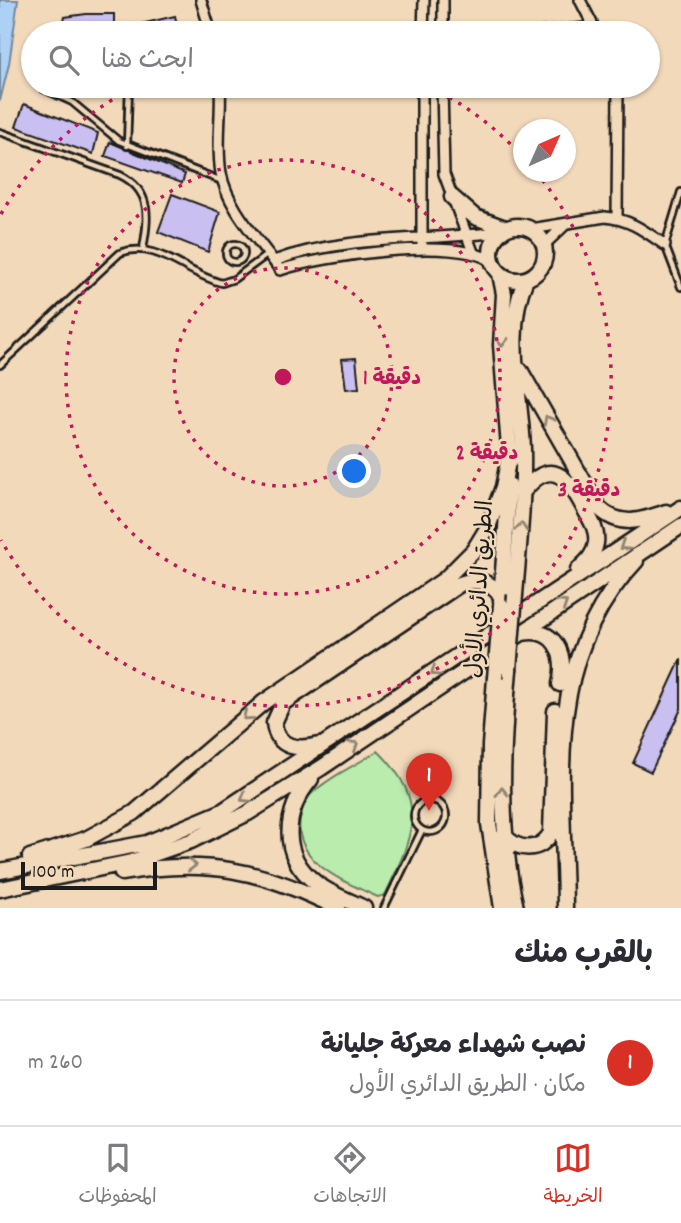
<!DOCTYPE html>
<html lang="ar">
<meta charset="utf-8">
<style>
body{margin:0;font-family:Dekko,"Playpen Sans Arabic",sans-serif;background:#f7f7f7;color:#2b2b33;direction:rtl}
.compass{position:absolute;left:513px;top:119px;width:63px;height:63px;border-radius:50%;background:#fff;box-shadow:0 2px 5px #0004;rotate:45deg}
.scale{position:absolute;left:21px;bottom:18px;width:136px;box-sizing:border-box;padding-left:7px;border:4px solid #1c1c1c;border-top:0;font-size:19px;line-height:24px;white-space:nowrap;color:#1c1c1c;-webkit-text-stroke:5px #f2d9ba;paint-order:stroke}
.you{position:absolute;left:355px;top:472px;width:24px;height:24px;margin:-18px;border:5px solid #fff;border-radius:50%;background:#1a73e8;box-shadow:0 0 0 10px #1a73e833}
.badge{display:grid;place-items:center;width:46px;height:46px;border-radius:50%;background:#d93025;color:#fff;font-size:23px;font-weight:700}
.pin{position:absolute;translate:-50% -58px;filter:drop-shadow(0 2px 4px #0008)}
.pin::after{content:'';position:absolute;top:37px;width:24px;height:21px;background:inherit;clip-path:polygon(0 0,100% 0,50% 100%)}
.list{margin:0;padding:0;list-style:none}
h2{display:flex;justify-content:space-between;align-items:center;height:91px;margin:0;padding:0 28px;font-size:30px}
h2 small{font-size:23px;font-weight:400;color:#7c7c81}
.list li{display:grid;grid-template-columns:46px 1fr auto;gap:21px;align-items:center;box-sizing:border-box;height:126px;padding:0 28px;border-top:2px solid #e1e1e2}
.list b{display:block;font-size:26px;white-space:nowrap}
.list p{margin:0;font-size:23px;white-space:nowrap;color:#7c7c81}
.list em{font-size:23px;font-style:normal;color:#7c7c81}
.icon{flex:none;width:38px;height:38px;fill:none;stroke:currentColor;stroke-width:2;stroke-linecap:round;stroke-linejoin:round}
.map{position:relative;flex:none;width:681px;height:908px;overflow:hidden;direction:ltr}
.search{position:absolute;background:#fff;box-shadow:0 2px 5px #0004;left:21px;right:21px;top:21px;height:77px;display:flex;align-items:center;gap:18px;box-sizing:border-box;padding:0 24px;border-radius:38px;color:#7c7c81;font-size:26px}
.sheet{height:217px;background:#fff}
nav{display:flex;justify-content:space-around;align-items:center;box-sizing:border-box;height:98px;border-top:2px solid #e1e1e2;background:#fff;font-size:19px;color:#7c7c81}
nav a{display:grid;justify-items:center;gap:4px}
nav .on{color:#d93025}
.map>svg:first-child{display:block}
.green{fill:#b9ecad;stroke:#6a8464;stroke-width:2}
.water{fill:#acd1f5;stroke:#72899e;stroke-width:2}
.building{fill:#cabff1;stroke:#1c1c1c;stroke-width:2}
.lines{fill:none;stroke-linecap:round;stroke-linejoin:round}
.service-casing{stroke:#1c1c1c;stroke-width:10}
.minor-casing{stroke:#1c1c1c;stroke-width:14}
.primary-casing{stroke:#1c1c1c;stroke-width:19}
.service{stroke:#f2d9ba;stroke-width:4.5}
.minor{stroke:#f2d9ba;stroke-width:9}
.primary{stroke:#f2d9ba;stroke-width:14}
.primary-bridge-casing{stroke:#1c1c1c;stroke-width:19;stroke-linecap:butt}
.primary-bridge{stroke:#f2d9ba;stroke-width:14}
.oneway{stroke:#928473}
.ring{fill:none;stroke:#c2185b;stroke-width:3.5;stroke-dasharray:3.5 7}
.labels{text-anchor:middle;stroke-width:5;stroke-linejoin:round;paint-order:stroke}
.street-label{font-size:23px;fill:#1c1c1c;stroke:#f2d9ba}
.centre{fill:#c2185b;stroke:#f2d9ba;stroke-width:3.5}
.ring-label{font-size:21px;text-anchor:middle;font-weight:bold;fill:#c2185b;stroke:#f2d9ba;stroke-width:5;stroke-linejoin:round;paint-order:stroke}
</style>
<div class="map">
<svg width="681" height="908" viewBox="0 0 681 908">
<rect width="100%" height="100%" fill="#f2d9ba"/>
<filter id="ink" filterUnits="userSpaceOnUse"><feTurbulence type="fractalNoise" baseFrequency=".0143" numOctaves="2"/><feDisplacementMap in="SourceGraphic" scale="14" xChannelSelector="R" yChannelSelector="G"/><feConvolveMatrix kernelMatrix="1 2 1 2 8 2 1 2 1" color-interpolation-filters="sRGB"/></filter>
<g filter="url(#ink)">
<path class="green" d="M378,751c52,51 35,85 7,144l-7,2c-31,-14 -85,-34 -78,-78 2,-9 3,-18 10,-24 19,-18 46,-30 68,-44z"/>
<path class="water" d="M0,0h18l-9,64 -9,37z"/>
<path class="building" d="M86,14h28v19h-53l4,-16z
M175,16l4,17h-39l-3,-8z
M24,104l74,29 -5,21 -77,-27z
M110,142l75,32 -3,9 -77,-27z
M172,194l48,18 -12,40 -50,-20z
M356,358l3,30 -13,1 -4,-30z
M681,659v50l-30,63 -18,-9z"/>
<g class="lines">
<g class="service-casing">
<path id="service" d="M44,89l28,13 47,39 103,40
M0,132l120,43c33,16 28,44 23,74
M127,146l2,-60
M681,192l-16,53 16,42
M226 253a9 9 0 1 1 18 0a9 9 0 1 1-18 0Z
M0,365l120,-112c37,-14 67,22 102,30l12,-4 34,-25
M414 816a16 16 0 1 1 32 0a16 16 0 1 1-32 0Z
M384,908l38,-78"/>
</g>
<g class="minor-casing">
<path id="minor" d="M201,0l10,33
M580,0l17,33
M461,29l41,4
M423,33l1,-33
M443,33v-33
M540,33l54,-6
M220,86c2,28 -4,59 1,87 6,35 39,68 59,97 42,-14 176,-34 211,-9
M422,86v159
M442,86l2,88 29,78
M617,218l1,-132
M531,229l74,-12c25,2 41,15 60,28
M544,245l20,-19
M274,261c70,-26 152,-20 225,-29"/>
</g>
<g class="primary-casing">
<path id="primary" d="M452,197l23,20 30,11
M491 253a27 27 0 1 1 54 0a27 27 0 1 1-54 0Z
M500,274l4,20 -3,51 9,116
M520,370l79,138c21,20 42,13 67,4
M522,493c29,-37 45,-17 62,15 6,11 14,22 12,35 -2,13 -10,19 -18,27
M515,595c4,-49 9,-97 8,-146 -2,-54 -20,-119 3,-170
M501,601l8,-116
M518,634c37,-10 49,20 42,50
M509,670c-7,81 -11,158 7,238
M495,678l-5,67 -1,79 13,84
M319,745c-21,5 -42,4 -45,-22l9,-20 177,-119c17,-7 31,-2 42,13
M311,779c-27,32 -32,76 5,104 14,11 32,17 48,25
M504,835c14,17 36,17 47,-2l4,-122
M30,857l56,-18 48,-26 130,-111 181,-123 29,-29 14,-23 15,-40 7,-35
M0,871l147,-28 74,-31 460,-304
M122,873c84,-15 141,-3 216,35
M0,889l131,-27 60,-21 57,-28 73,-45 360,-242
M565,908c-1,-126 -24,-247 71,-347"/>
</g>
<use href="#service" class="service"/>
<use href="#minor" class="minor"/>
<use href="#primary" class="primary"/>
<g class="primary-bridge-casing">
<path id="primary-bridge" d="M509,670l6,-75
M495,678l6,-73"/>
</g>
<use href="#primary-bridge" class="primary-bridge"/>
</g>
<defs><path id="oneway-chevron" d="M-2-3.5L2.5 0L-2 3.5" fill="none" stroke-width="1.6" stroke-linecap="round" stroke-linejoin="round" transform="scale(1.75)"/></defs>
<g class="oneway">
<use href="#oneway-chevron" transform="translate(502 342) rotate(89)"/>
<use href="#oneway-chevron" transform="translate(548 420) rotate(-119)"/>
<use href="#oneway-chevron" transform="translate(521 527) rotate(-86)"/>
<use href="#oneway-chevron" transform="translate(624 546) rotate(146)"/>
<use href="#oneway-chevron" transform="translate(563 604) rotate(-34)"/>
<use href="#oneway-chevron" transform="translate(435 672) rotate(146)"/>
<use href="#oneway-chevron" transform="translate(247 716) rotate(140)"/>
<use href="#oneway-chevron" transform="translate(354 745) rotate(-34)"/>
<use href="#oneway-chevron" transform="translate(502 792) rotate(-91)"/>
<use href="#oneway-chevron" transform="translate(245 798) rotate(149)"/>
<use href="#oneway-chevron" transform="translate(192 865) rotate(1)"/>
</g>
</g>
<g class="ring">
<circle cx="283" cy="377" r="109"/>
<circle cx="283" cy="377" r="217"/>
<path d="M1 214A326 326 0 0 1 135 87M431 87A326 326 0 0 1 523 157M536 172A326 326 0 1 1 1 540"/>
</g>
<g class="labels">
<g class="street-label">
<text transform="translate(478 589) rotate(-86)" y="8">الطريق الدائري الأول</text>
</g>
</g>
<circle cx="283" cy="377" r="10" class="centre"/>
<g class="ring-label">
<text x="392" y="384">1 دقيقة</text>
<text x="487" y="459">2 دقيقة</text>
<text x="589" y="496">3 دقيقة</text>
</g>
</svg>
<svg class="compass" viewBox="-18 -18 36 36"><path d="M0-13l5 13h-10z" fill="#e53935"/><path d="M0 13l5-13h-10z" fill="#7c7c81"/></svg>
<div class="scale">100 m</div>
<div class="you"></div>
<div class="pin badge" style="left:429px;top:811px">1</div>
<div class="search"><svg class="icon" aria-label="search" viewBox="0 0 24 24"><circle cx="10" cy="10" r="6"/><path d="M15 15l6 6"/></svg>ابحث هنا</div>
</div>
<section class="sheet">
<h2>بالقرب منك<small></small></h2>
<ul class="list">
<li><span class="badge">1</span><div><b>نصب شهداء معركة جليانة</b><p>مكان · الطريق الدائري الأول</p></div><em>260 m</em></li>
</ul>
</section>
<nav>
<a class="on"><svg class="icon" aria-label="map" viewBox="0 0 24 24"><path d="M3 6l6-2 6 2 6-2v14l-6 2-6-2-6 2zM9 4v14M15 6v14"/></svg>الخريطة</a>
<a><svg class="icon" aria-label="directions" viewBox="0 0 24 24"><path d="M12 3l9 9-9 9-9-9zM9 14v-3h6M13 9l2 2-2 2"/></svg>الاتجاهات</a>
<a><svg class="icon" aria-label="saved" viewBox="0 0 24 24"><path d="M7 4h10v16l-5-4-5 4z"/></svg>المحفوظات</a>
</nav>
